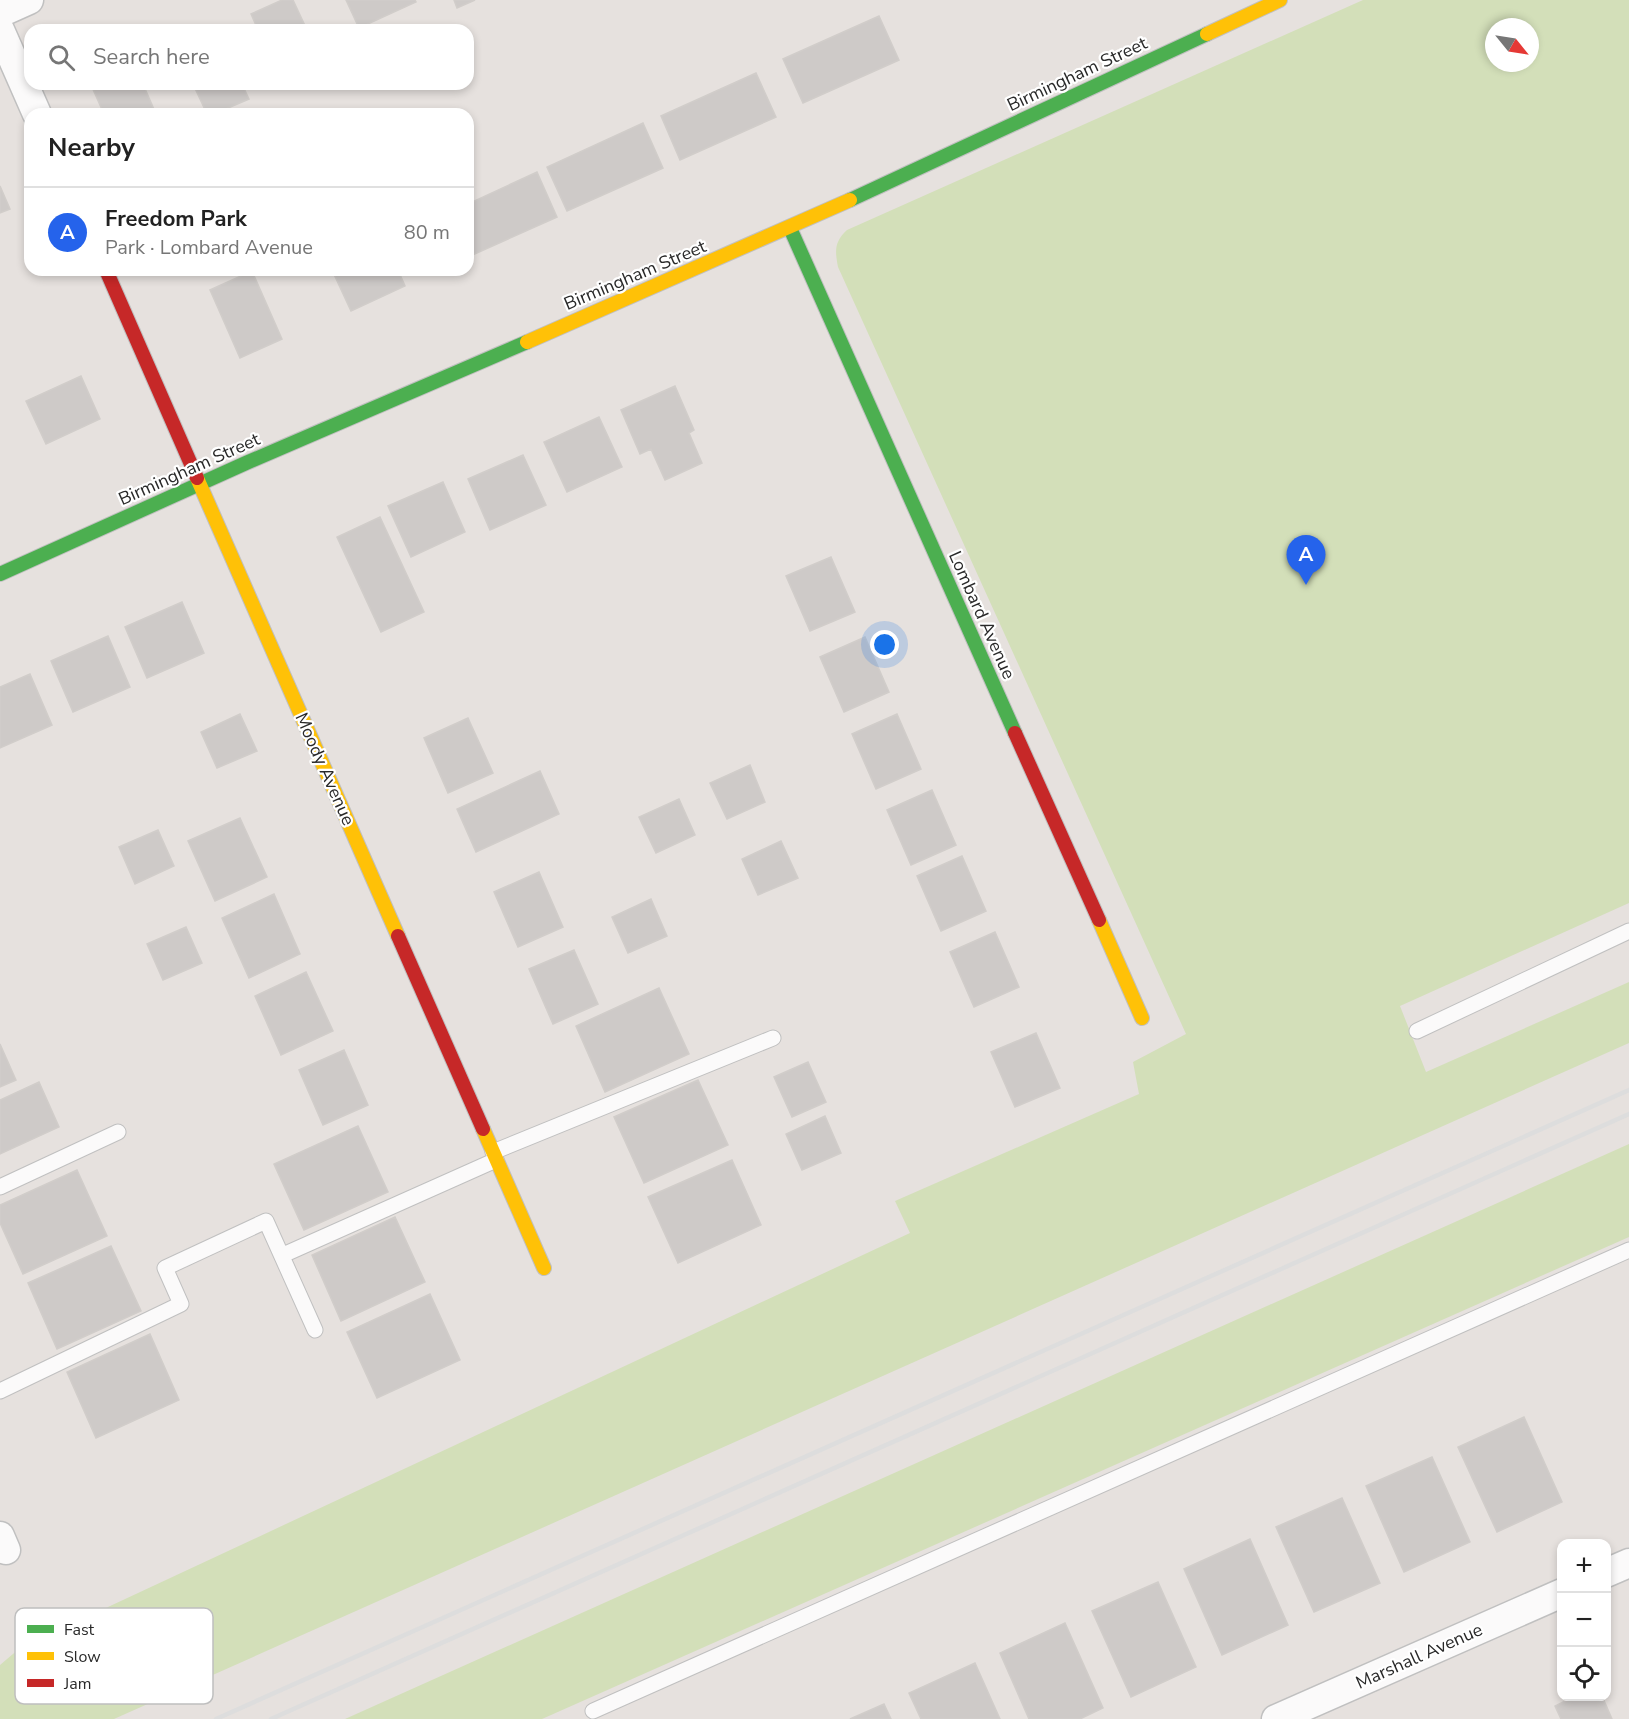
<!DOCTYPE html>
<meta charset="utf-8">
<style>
body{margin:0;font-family:"Nunito Sans",sans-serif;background:#f6f6f6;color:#222}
.controls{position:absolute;right:18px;bottom:18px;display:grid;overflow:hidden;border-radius:12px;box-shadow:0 3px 9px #0003}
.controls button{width:54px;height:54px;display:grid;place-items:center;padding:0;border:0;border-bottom:2px solid #e0e0e0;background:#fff;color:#222;font:30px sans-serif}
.compass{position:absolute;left:1485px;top:18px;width:54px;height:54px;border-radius:50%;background:#fff;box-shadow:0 3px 9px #0003;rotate:120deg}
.you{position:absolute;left:885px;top:645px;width:21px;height:21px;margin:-15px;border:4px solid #fff;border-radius:50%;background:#1a73e8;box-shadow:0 0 0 9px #1a73e833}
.badge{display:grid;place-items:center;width:39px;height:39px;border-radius:50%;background:#2563eb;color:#fff;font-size:20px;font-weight:700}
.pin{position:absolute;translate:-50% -50px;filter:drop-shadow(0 2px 3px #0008)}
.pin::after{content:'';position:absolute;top:32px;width:21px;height:18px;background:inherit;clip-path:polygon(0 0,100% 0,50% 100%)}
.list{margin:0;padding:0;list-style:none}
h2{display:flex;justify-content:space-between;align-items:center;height:78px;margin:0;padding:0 24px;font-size:26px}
h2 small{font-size:20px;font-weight:400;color:#767676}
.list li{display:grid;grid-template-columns:39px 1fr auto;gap:18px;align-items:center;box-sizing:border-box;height:90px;padding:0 24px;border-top:2px solid #e0e0e0}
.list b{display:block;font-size:22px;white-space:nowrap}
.list p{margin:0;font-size:20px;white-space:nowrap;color:#767676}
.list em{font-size:20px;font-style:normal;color:#767676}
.icon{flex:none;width:33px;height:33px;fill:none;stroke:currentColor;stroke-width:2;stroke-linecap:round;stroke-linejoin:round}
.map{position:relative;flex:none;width:1629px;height:1719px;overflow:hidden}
.search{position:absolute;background:#fff;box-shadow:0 3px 9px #0003;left:24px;top:24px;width:450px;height:66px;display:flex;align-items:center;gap:15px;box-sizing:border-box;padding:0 21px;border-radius:18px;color:#767676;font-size:22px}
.panel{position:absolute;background:#fff;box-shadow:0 3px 9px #0003;left:24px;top:108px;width:450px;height:168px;border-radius:18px}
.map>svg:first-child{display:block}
.green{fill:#d3dfb9;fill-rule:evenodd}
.building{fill:#cecac8;stroke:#d1cdca;stroke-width:1.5}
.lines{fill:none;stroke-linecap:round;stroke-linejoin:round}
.lane-casing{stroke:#c0c0c0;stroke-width:17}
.street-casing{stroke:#c0c0c0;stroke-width:31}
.fast-casing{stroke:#c0c0c0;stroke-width:16}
.slow-casing{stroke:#c0c0c0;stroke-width:16}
.jam-casing{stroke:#c0c0c0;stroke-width:16}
.lane{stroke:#fbfafa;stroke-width:15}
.street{stroke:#fbfafa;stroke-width:28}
.fast{stroke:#4caf50;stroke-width:14}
.slow{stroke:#ffc107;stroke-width:14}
.jam{stroke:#c62828;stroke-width:14}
.rail{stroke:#ddd;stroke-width:4.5}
.labels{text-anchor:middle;stroke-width:4.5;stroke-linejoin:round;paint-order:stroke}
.street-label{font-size:18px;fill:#292929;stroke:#fff}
.key{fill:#fff;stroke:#bfbfbf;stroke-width:1.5}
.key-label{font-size:16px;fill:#292929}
</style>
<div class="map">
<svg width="1629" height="1719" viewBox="0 0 1629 1719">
<rect width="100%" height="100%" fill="#e6e1de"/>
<path class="green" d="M1363,0h266v903l-229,103 26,66 203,-90v61l-1515,676h-114v-54l20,-17 890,-415 -15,-32 244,-107 -6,-32 53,-28 -348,-767c-3,-16 -4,-25 9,-37zM1494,27h36v36h-36z
M1629,1144v93l-1087,482h-197z"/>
<path class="building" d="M282,0h11l14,30h-49l-7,-16z
M346,0h69l1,2 -57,26z
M454,0h21l-18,8z
M879,16l20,44 -96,43 -20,-44z
M756,73l20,44 -96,43 -19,-44z
M98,84h45l13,30h-52l-12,-27z
M193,84h49l7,15 -35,15h-7z
M643,123l20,45 -96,43 -20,-44z
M537,172l20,45 -89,40v-53z
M0,186l10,23 -10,4z
M332,270h66l7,16 -54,25z
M252,271l30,68 -42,19 -30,-68z
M81,376l19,43 -54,25 -20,-43z
M675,386l19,44 -5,3 13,30 -37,17 -14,-31 -11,5 -19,-44z
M599,417l23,50 -55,25 -23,-50z
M523,455l23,50 -56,25 -22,-51z
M443,482l22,50 -54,25 -23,-51z
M380,517l44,95 -43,20 -44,-95z
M831,557l24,55 -45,19 -24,-55z
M182,602l22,51 -57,25 -22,-51z
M108,636l22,51 -57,25 -22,-51z
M865,637l24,55 -45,20 -24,-55z
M30,674l22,51 -52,23v-61z
M240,714l17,37 -40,17 -16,-36z
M897,714l24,55 -45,20 -24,-55z
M468,718l25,55 -45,20 -24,-55z
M750,765l15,37 -38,17 -17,-36z
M540,771l19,43 -83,38 -19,-43z
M932,790l24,55 -45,20 -24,-55z
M679,799l16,36 -39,18 -17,-36z
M240,818l27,59 -52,24 -27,-60z
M158,830l16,36 -39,18 -16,-37z
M781,841l17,37 -40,17 -16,-36z
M962,856l24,55 -45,20 -24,-55z
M539,872l24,55 -45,20 -24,-55z
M274,894l26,60 -51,24 -27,-60z
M651,899l16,37 -39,17 -16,-36z
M186,927l16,36 -39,17 -16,-36z
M995,932l24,55 -45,20 -24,-55z
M574,950l24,54 -45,20 -24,-55z
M306,972l27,59 -52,24 -26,-59z
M659,988l30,66 -84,38 -29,-66z
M1036,1033l24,55 -45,19 -24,-55z
M0,1044l16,36 -16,7z
M344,1050l24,55 -45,20 -24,-55z
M808,1062l18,40 -34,15 -18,-40z
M698,1080l30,65 -84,38 -30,-66z
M39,1082l20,45 -59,27v-54z
M825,1116l16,37 -39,17 -16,-36z
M358,1126l30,66 -84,38 -30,-66z
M732,1160l29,65 -83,38 -30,-66z
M77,1170l30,66 -84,38 -23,-51v-18z
M395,1217l30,65 -84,39 -29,-66z
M111,1246l30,65 -84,38 -29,-66z
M430,1294l30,66 -83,38 -30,-66z
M150,1334l29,66 -83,38 -29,-66z
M1524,1417l38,85 -65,30 -39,-85z
M1432,1457l38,85 -66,30 -38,-86z
M1342,1498l38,85 -66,29 -38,-85z
M1250,1539l38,86 -66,30 -38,-86z
M1158,1582l38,85 -65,30 -39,-86z
M1065,1623l38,85 -23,11h-51l-29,-66z
M975,1663l25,56h-79l-12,-26z
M1575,1696h27l10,23h-51l-6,-13z
M884,1704l7,15h-41z"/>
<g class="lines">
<g class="lane-casing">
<path id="lane" d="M1417,1031l212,-100
M493,1152l280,-114
M0,1187l118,-55
M283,1255l213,-95
M0,1391l181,-87 -16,-36 101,-47 49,109
M593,1711l1036,-461"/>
</g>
<g class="street-casing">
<path id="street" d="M0,13l29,-13
M0,30l37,84
M0,1536l6,14
M1606,1573l23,-10
M1276,1719l286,-126"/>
</g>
<g class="fast-casing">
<path id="fast" d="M850,200l357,-166
M790,228l225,505
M0,574l246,-111 281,-121"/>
</g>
<g class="slow-casing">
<path id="slow" d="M1207,34l73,-34
M527,342l323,-142
M197,478l201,458
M1099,920l43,98
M483,1129l61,139"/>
</g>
<g class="jam-casing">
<path id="jam" d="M106,270l91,208
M1015,733l84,187
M398,936l85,193"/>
</g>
<use href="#lane" class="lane"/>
<use href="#street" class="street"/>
<use href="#fast" class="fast"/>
<use href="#slow" class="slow"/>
<use href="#jam" class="jam"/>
<path class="rail" d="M216,1719l1413,-629
M271,1719l1358,-605"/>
</g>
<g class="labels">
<g class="street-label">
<text transform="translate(1077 74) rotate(-25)" y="6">Birmingham Street</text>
<text transform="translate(635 275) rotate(-23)" y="6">Birmingham Street</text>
<text transform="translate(189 469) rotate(-24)" y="6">Birmingham Street</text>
<text transform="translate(982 615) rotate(66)" y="6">Lombard Avenue</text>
<text transform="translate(325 769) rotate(66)" y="6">Moody Avenue</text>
<text transform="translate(1419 1656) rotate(-24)" y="6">Marshall Avenue</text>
</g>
</g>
<rect x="15" y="1608" width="198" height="96" rx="9" class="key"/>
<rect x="27" y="1625" width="27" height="8" fill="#4caf50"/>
<rect x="27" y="1652" width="27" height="8" fill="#ffc107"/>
<rect x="27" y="1679" width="27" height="8" fill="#c62828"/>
<g class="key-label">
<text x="64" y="1635">Fast</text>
<text x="64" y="1662">Slow</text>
<text x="64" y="1689">Jam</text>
</g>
</svg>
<div class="controls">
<button>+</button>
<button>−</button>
<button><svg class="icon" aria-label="locate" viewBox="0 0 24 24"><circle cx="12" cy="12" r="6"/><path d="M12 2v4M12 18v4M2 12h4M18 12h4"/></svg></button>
</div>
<svg class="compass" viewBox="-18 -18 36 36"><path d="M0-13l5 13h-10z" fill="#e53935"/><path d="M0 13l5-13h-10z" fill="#767676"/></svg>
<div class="you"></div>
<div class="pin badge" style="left:1306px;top:585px">A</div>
<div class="search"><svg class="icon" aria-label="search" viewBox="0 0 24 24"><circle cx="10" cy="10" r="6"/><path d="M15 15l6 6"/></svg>Search here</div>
<section class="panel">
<h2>Nearby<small></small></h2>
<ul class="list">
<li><span class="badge">A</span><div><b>Freedom Park</b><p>Park · Lombard Avenue</p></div><em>80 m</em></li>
</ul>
</section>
</div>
